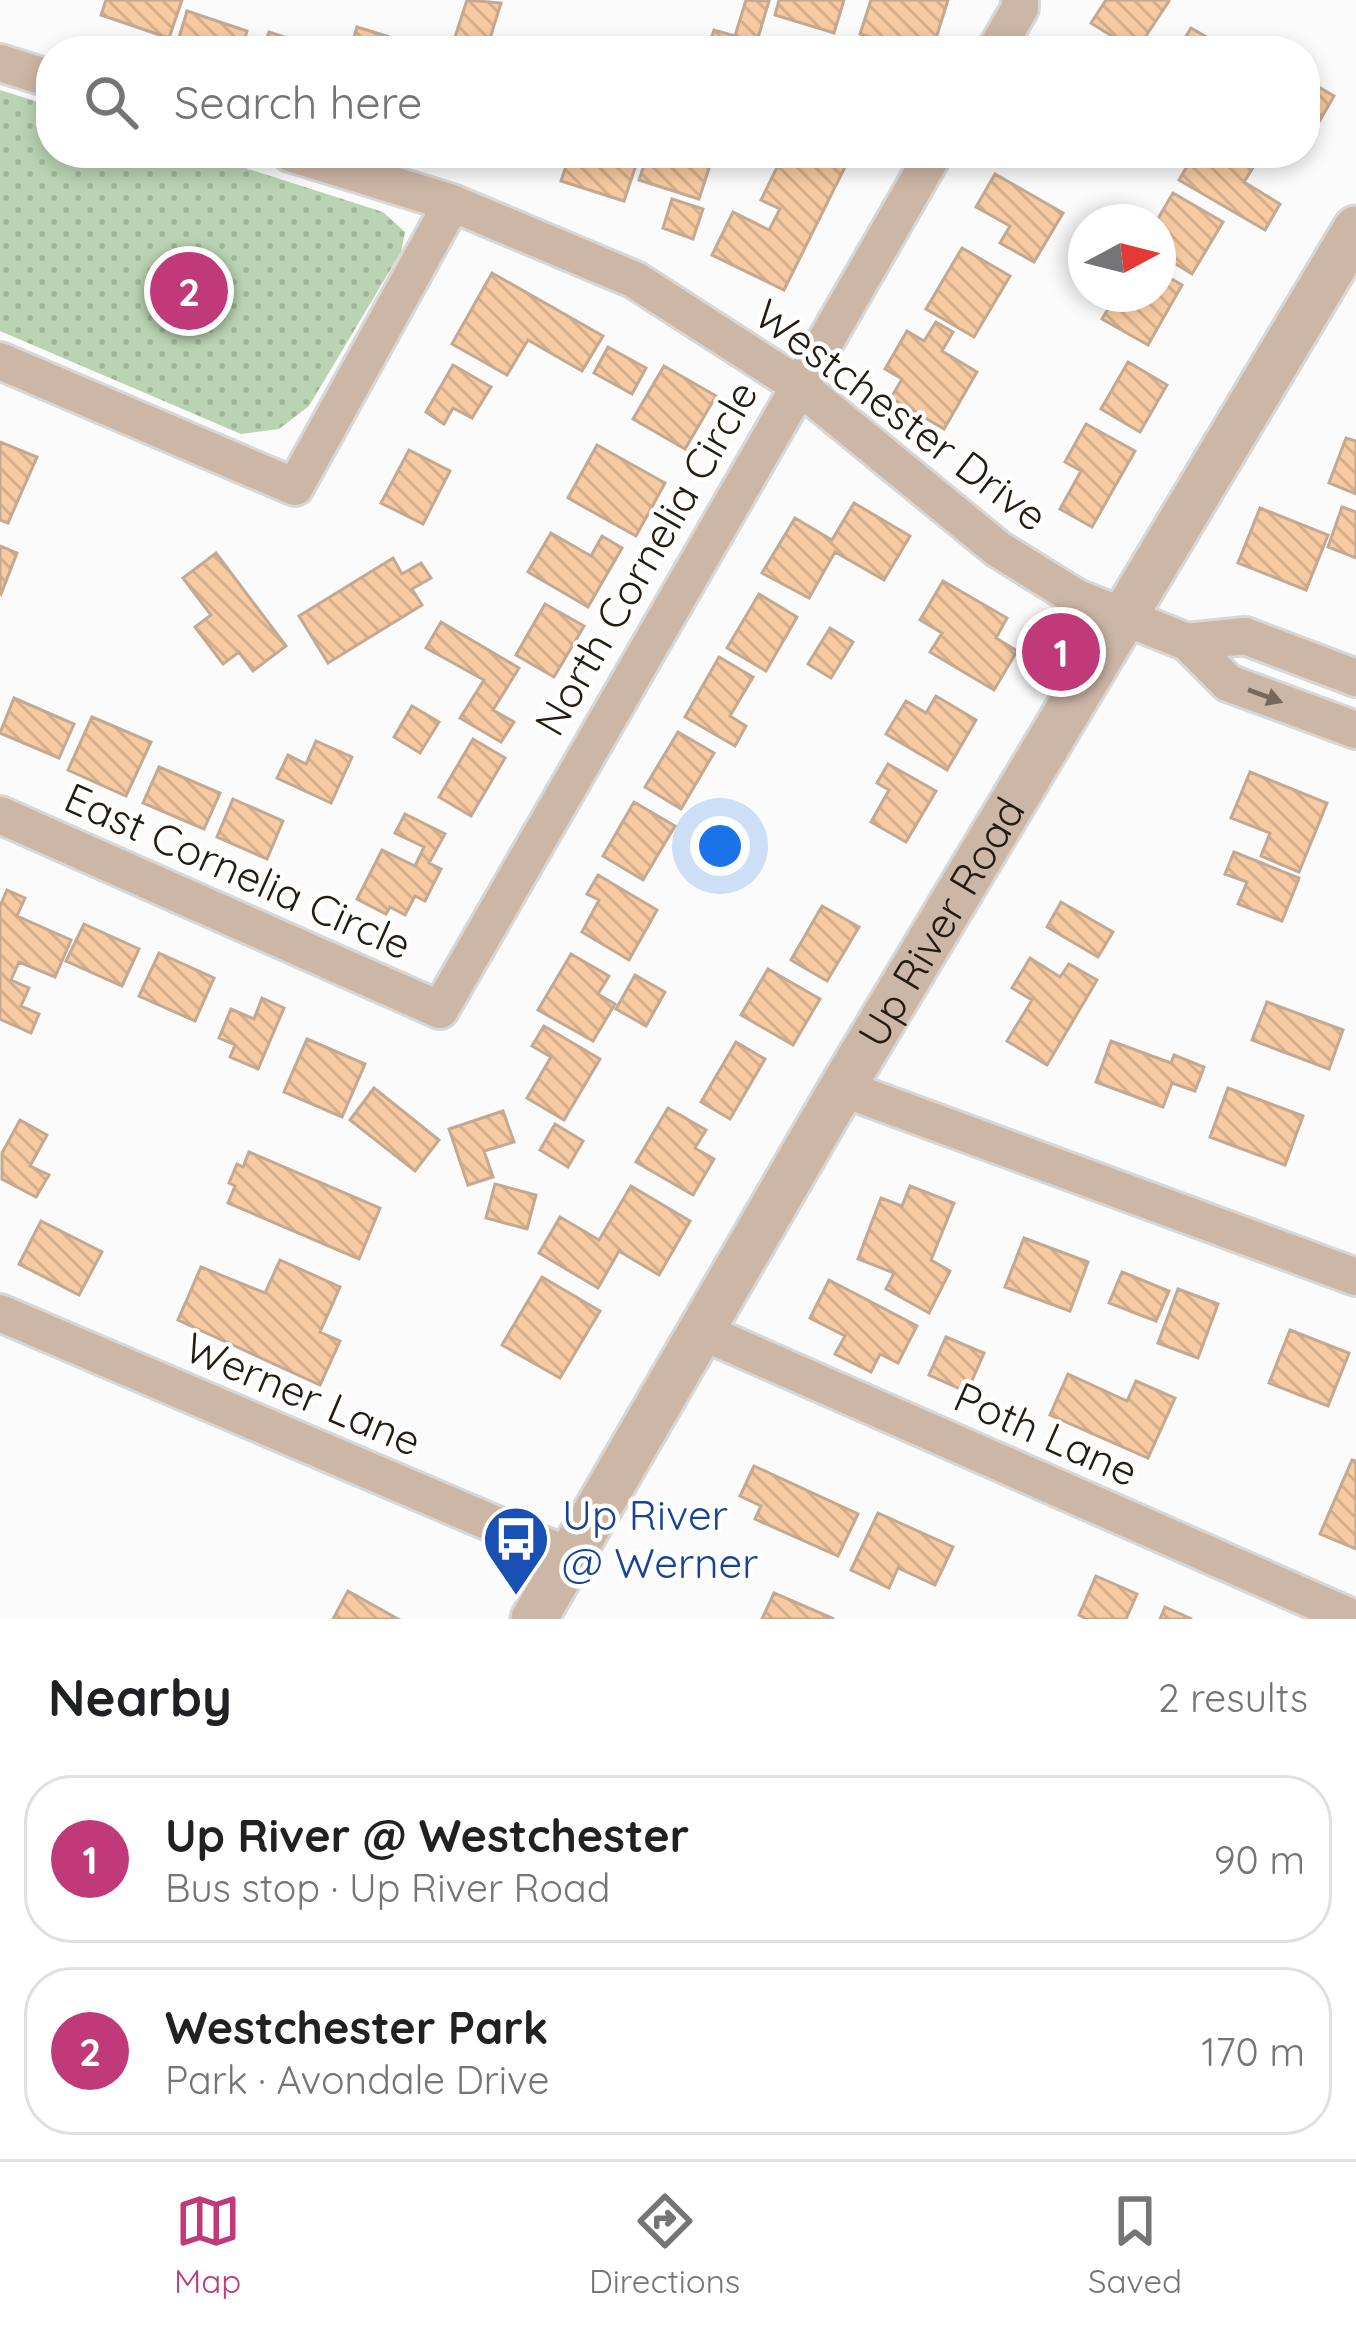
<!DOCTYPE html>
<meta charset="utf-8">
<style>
body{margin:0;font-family:Quicksand,sans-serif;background:#f6f6f6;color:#202124}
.compass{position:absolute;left:1068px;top:204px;width:108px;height:108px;border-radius:50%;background:#fff;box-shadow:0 6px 18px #0003;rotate:83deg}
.you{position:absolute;left:720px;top:846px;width:42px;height:42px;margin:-30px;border:9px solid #fff;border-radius:50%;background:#1a73e8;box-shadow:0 0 0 18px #1a73e833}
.badge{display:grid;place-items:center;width:78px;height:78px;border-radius:50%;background:#c03979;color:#fff;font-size:39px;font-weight:700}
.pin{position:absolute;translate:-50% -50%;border:6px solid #fff;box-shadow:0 3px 12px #0006}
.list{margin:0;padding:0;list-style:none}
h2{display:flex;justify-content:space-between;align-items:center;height:156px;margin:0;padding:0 48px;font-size:51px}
h2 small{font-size:39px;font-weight:400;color:#757577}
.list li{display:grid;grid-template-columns:78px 1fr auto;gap:36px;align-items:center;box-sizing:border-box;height:168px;margin:0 24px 24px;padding:0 24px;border:3px solid #e0e0e0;border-radius:48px}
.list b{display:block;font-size:45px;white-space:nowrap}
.list p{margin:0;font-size:39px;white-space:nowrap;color:#757577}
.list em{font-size:39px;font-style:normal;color:#757577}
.icon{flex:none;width:66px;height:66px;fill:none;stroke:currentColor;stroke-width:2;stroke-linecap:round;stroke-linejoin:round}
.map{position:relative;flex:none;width:1356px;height:1619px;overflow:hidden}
.search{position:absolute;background:#fff;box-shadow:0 6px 18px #0003;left:36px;right:36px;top:36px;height:132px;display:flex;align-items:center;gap:30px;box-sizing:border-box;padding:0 42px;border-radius:48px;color:#757577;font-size:45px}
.sheet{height:540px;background:#fff}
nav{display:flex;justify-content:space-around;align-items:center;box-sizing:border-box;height:168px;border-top:3px solid #e0e0e0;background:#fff;font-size:33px;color:#757577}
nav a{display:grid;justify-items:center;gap:6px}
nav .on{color:#c03979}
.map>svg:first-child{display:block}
.green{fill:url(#green-dots)}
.building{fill:url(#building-back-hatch);stroke:#c3a992;stroke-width:3}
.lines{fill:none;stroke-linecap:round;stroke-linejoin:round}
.minor-casing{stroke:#d9d7d6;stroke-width:42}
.tertiary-casing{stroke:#d9d7d6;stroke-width:51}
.minor{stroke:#ccb6a6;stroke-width:36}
.tertiary{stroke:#ccb6a6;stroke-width:45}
.oneway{fill:#78685c}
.labels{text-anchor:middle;stroke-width:9;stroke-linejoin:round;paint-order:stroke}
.street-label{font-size:42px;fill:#241b12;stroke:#fff}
.transit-label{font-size:42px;fill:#164399;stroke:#fff;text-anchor:start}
</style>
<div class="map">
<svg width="1356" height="1619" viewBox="0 0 1356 1619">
<defs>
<pattern id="green-dots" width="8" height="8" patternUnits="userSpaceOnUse" patternTransform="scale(3)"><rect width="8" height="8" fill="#bad3b2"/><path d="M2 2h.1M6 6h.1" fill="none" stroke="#a0b598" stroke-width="1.8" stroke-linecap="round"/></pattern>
<pattern id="building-back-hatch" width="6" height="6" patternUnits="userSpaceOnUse" patternTransform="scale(3)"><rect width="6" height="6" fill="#f7caa1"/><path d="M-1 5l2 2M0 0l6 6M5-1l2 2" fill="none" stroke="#d4ad8a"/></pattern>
</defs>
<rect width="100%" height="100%" fill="#fbfbfb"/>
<path class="green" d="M0,90l51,16v47h147l185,59 22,20 -4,20 -92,154 -30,23 -38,5 -241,-103z"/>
<path class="building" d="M106,0h76l-13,38 -68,-23z
M467,0l34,3 -15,48 -32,-11z
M746,0l23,1 -15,50h-47l7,-21 21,6z
M779,0h65l-10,33 -59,-18z
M871,0h77l-16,51h-52l4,-10 -24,-7z
M1106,0h62l1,1 -33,50 -45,-28z
M187,11l60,20 -6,20h-66z
M357,27l36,11 -3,13h-40z
M1191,28l26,15 -5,8h-35z
M269,32l57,19h-64z
M1305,79l29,17 -29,50z
M548,153h92l-16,48 -63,-20 7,-21z
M648,153h44l20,6 -13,40 -60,-19z
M784,153h42l21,10 -63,127 -72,-35 21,-43 36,18 11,-21 -19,-9z
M1195,153h67l-18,29 36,22 -15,26 -86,-50z
M995,174l68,39 -29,49 -34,-19 10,-17 -34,-19z
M1173,193l50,29 -31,52 -34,-21 -2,-31z
M672,199l31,10 -10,30 -30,-11z
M962,248l48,28 -36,61 -48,-28z
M1158,271l24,14 -34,60 -46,-26 15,-25h41z
M492,273l111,63 -21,35 -54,-31 -21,35 -55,-31z
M936,322l17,10 -11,19 35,21 -33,57 -53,-31 11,-19 -17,-10 22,-38 17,10z
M608,347l38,21 -14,26 -38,-21z
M1128,362l39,23 -27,47 -39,-23z
M453,365l38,22 -19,31 -19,-10 -9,16 -18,-12z
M664,366l52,30 -31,53 -52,-30z
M1086,424l49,27 -43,76 -32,-18 21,-38 -16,-9z
M1346,438l10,3v53l-27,-11z
M0,442l37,15 -29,66 -8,-3z
M597,445l68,38 -29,53 -68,-38z
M409,450l41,21 -27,53 -42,-21z
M854,503l56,33 -26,44 -49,-28 -26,46 -47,-25 33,-55 37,22z
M1342,507l14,5v46l-28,-11z
M1260,508l68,27 -22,55 -68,-27z
M551,533l40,23 11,-20 20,12 -34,59 -60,-35z
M0,546l17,7 -16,41 -1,-1z
M216,553l70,93 -33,25 -14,-19 -16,12 -28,-37 16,-12 -28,-37z
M393,558l9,16 19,-11 10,15 -19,11 10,16 -94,58 -29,-47z
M943,581l64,37 -11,20 21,13 -23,39 -64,-38 12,-19 -22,-13z
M759,594l38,23 -31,54 -39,-23z
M545,604l39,22 -30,51 -38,-22z
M441,622l78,46 -26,42 21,12 -13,20 -41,-24 24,-38 -58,-32z
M830,628l23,14 -22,36 -23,-14z
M719,657l34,20 -23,39 16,10 -11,20 -50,-29z
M936,696l40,24 -29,50 -61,-36 20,-33 20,12z
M14,698l60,26 -15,34 -59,-25z
M412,706l27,16 -19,31 -26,-16z
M92,717l59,25 -25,54 -58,-26z
M678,732l36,21 -33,56 -36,-22z
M473,739l32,19 -34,58 -32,-19z
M316,741l36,16 -21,46 -54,-25 11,-23 18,9z
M888,764l48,27 -30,51 -35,-20 18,-32 -12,-7z
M159,767l61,26 -16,36 -61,-26z
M1250,772l77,31 -28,69 -38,-16 9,-23 -39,-15z
M233,799l50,22 -16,38 -50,-22z
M634,802l41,24 -32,54 -40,-24z
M405,814l40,20 -16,29 12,6 -16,32 -10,-5 -10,19 -15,-8 -4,7 -29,-15 25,-49 33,16 9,-19 -29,-14z
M1234,852l65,26 -17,43 -44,-17 9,-22 -22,-8z
M598,875l59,35 -28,50 -47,-28 17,-32 -12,-6z
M7,890l18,8 -8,18 54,24 -16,37 -36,-15 -8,18 18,8 -8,18 18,8 -8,19 -31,-14v-113z
M1061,902l52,30 -15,25 -51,-30z
M822,906l37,21 -32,54 -36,-21z
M84,924l55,25 -17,37 -56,-25z
M159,953l55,25 -19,43 -56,-25z
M571,954l38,22 -11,18 17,10 -22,37 -55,-31z
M1030,958l30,19 9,-13 28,16 -50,85 -40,-24 25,-41 -20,-12z
M768,969l52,30 -27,46 -52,-30z
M635,975l30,17 -19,34 -30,-17z
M262,998l22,10 -26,61 -28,-12 5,-12 -16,-7 12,-29 23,10z
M1267,1002l76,28 -14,39 -77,-29z
M544,1026l56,33 -36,61 -37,-22 24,-41 -19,-11z
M307,1039l58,25 -23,53 -58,-25z
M1111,1041l60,22 3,-8 30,12 -9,24 -23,-8 -9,24 -67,-25z
M736,1042l29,17 -35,60 -29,-17z
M374,1088l65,52 -24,31 -65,-51z
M1228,1088l75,28 -18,49 -75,-28z
M668,1108l38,22 -11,18 19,11 -21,36 -57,-33z
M503,1111l11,31 -30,9 9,26 -25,8 -19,-56z
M20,1120l27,15 -17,31 19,9 -13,22 -34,-18v-26z
M555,1124l28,17 -15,26 -28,-17z
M249,1152l131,56 -21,51 -131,-56 7,-17 -6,-3 8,-19 6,3z
M495,1184l41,11 -9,34 -41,-11z
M631,1186l59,35 -31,54 -40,-24 -21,37 -59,-35 21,-36 39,23z
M910,1186l44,17 -23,57 19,11 -21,42 -43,-24 8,-16 -36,-14 23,-61 21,8z
M41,1221l61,31 -23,43 -60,-31z
M1024,1238l64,24 -18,49 -65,-24z
M280,1260l60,27 -20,45 20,9 -20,44 -142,-65 23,-53 64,26z
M1122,1272l47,19 -13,30 -47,-18z
M542,1277l58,34 -40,67 -58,-33z
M829,1280l88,46 -19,37 -18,-9 -9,18 -36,-18 10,-18 -35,-18z
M1178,1289l40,15 -20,54 -40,-15z
M1290,1330l59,23 -21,53 -59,-23z
M946,1337l38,16 -17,39 -38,-17z
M1068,1374l59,27 9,-20 39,17 -27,60 -98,-43z
M1352,1460l4,1v88l-36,-15z
M754,1466l104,48 -20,42 -83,-37 6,-13 -21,-10z
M878,1513l75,34 -18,38 -37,-17 -9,20 -38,-18z
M1096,1576l41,18 -11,25h-39l-8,-4z
M348,1591l50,28h-65z
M774,1593l60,26h-72z
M1165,1607l27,12h-32z"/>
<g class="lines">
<g class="minor-casing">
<path id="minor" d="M995,51l25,-43v-8
M0,63l51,16
M290,153l162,50 183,77 163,105 200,164 79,49 110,44 41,41 128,47
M0,361l295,126 157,-284
M1187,642l58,-6 111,42
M0,815l440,195 494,-857
M842,1088l514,189
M0,1313l571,244
M701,1331l654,288"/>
</g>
<g class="tertiary-casing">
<g id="tertiary">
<path id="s1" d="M534,1619l308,-531 514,-859"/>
</g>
</g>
<use href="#minor" class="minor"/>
<use href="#tertiary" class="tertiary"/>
</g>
<defs><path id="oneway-solid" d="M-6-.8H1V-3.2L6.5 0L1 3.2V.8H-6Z" transform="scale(3)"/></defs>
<use class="oneway" href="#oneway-solid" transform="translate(1265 696) rotate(20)"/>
<defs>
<g id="bus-pin" transform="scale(3.45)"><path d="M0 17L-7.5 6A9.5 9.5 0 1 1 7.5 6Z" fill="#1a4fb4" stroke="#fff"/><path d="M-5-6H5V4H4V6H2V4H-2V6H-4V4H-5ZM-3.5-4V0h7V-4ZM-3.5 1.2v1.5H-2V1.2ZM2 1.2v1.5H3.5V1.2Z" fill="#fff"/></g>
</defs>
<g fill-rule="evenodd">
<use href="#bus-pin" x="516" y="1539"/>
</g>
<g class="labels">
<g class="street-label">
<text transform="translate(901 415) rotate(37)" y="15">Westchester Drive</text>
<text transform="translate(646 558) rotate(-60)" y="15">North Cornelia Circle</text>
<text transform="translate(238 871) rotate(24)" y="15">East Cornelia Circle</text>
<text dy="15" stroke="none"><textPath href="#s1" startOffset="807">Up River Road</textPath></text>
<text transform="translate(303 1394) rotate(23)" y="15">Werner Lane</text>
<text transform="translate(1046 1434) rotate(24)" y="15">Poth Lane</text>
</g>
<g class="transit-label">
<text x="562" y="1530">Up River<tspan x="562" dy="48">@ Werner</tspan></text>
</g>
</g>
</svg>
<svg class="compass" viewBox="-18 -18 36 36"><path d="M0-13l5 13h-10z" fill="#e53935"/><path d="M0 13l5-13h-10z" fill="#757577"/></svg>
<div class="you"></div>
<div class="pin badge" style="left:1061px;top:652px">1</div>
<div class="pin badge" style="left:189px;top:291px">2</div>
<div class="search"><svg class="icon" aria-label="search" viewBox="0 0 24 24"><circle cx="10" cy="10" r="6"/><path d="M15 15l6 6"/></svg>Search here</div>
</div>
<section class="sheet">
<h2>Nearby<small>2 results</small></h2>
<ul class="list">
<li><span class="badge">1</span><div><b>Up River @ Westchester</b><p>Bus stop · Up River Road</p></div><em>90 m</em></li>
<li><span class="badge">2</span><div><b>Westchester Park</b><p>Park · Avondale Drive</p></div><em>170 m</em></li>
</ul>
</section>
<nav>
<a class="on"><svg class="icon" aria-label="map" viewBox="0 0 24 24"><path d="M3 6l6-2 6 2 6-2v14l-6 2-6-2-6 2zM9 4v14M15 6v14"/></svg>Map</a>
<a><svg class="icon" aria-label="directions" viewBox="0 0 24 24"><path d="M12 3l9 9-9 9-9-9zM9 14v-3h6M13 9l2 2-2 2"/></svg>Directions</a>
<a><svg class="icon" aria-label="saved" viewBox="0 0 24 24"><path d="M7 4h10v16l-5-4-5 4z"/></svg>Saved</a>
</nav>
